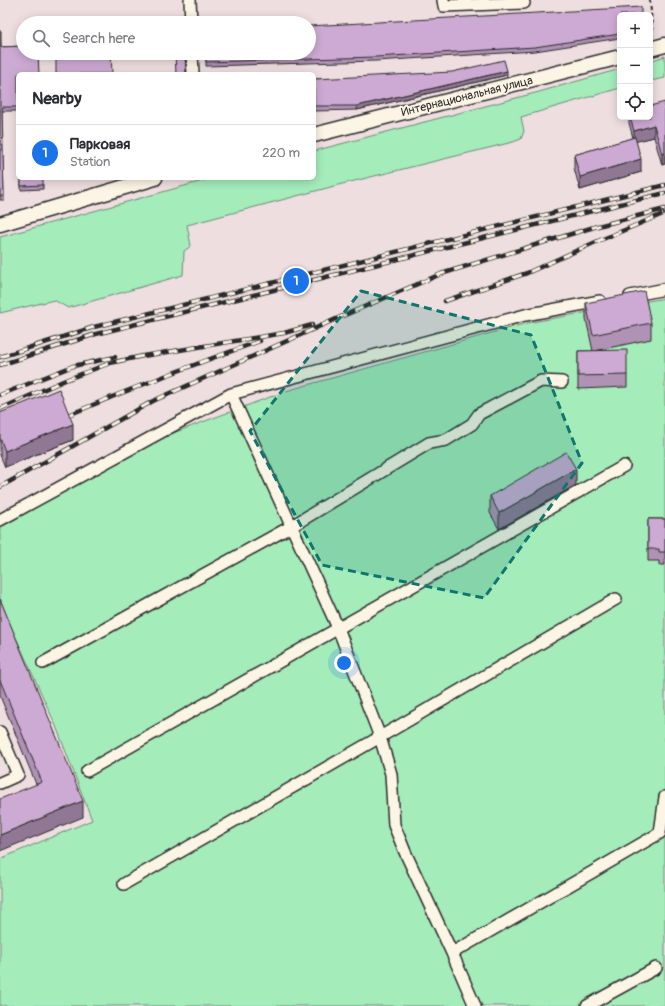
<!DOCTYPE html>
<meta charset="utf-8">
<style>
body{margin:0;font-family:Pangolin,sans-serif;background:#f2f2f3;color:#2b2b33}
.controls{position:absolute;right:12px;top:12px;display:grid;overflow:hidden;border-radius:6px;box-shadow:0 2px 10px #0003}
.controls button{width:36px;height:36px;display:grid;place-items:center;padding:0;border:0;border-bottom:1px solid #e1e1e2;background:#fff;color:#2b2b33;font:20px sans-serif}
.you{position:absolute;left:344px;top:663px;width:14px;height:14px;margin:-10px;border:3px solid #fff;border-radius:50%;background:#1a73e8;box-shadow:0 0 0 6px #1a73e833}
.badge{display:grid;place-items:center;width:26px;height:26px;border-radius:50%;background:#1a73e8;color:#fff;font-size:13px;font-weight:700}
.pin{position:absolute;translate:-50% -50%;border:2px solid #fff;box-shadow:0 1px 4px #0006}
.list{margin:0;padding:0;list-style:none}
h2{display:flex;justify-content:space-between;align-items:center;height:52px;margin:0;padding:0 16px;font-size:17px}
h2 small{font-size:13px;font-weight:400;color:#7c7c81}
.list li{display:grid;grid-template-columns:26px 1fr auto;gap:12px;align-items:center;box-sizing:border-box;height:56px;padding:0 16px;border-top:1px solid #e1e1e2}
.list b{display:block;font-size:15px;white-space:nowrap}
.list p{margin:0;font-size:13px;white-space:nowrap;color:#7c7c81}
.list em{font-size:13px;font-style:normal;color:#7c7c81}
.icon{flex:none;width:22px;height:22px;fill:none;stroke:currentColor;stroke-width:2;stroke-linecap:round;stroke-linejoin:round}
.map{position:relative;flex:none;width:665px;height:1006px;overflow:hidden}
.search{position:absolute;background:#fff;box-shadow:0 2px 10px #0003;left:16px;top:16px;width:300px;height:44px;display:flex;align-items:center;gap:10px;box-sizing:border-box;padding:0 14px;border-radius:22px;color:#7c7c81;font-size:15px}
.panel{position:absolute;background:#fff;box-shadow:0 2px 10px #0003;left:16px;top:72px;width:300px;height:108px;border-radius:6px}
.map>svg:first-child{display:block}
.green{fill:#a4ecba;stroke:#688c72}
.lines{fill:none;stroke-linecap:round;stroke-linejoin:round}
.minor-casing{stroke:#2b2b2b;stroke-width:14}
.major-casing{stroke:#2b2b2b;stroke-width:17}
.path{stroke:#2b2b2b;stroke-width:2;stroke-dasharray:4 3;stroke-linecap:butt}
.minor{stroke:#fcf5e5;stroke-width:11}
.major{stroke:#fcf5e5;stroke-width:14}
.rail-casing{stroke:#2b2b2b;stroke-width:4.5}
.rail{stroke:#fcf5e5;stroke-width:3;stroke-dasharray:9;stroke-linecap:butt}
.wall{fill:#b092b5;stroke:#2b2b2b}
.shaded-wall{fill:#907794;stroke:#2b2b2b}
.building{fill:#cdaad3;stroke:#2b2b2b}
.marked{fill:#0f766e;fill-opacity:0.2;stroke:#0f766e;stroke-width:3;stroke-dasharray:8 5;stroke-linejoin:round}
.labels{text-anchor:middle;stroke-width:3.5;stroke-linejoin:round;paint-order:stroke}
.street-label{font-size:12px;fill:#2b2b2b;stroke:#fcf5e5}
</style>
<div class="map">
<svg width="665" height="1006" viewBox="0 0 665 1006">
<rect width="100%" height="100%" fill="#eedee0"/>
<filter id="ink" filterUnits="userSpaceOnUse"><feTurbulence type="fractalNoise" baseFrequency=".025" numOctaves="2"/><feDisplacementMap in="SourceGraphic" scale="8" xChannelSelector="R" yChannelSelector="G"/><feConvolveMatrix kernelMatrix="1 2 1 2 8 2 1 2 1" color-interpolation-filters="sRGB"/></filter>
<g filter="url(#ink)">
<path class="green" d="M665,56v22l-15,3v-20z
M620,69v19l-99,29 3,14 -3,8 -8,3 -171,42 -155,41 4,21 -7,5 -1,24 -115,33 -14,-8 -54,13v-76l213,-59h101v-27l225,-59z
M665,298v708h-665v-147l92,-39 -36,-94 -56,-124v-85l133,-69 153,-57 241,-68z"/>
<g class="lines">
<g class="minor-casing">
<path id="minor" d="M190,0l1,23
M443,0l1,6 80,-3
M192,53l1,21
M630,296l35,-7
M231,394l107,234 42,109 11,37 3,51 11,27 47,101 23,53
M0,520l231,-126 294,-79 75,-14
M43,663l249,-137 137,-83 17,-3 26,-16 7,-10 62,-33 21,1
M0,732l18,43 -18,8
M87,771l537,-305
M124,884l256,-147 236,-138
M452,953l208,-120 5,-36
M587,1006l69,-38"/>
</g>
<g class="major-casing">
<path id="major" d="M650,49l15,-4
M314,135l306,-78
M0,224l155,-46"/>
</g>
<path class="path" d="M650,0l3,37"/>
<use href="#minor" class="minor"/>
<use href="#major" class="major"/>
<g class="rail-casing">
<path id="rail" d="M445,301l82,-28 71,-32 65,-27
M0,357l94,-30 571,-142
M0,365l96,-31 569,-141
M0,395l73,-29 42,-9
M0,409l63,-28 47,-18 33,-7 141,-23 28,-8
M66,416c64,-27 128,-52 194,-75
M0,487l153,-86 192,-86 96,-41 153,-47 71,-18"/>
</g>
<use href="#rail" class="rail"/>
</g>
<path class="wall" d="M620,15v23l-85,13 -159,10 -170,5v-13z
M0,31l1,16 22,-1 -5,65h-16l2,89h-4z
M507,75l-150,35 -43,1v-32z
M665,102v62l-3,1 -8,-28 -18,4 5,31 -61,18 -6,-22v-13l59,-17 -4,-15v-6h21z
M21,178l22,7v4l-22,1z
M60,178h19l-19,1z
M586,303l65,20v16l-57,12 33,24v12l-49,2v-38h15l-7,-32z
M0,413l73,27 -68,27 -5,-12z
M576,485l-77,44 -9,-16v-17z
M648,519h17v46h-6v-4h-11z
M0,599l83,218 -47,-33 -36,-88z"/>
<path class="shaded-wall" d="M507,71v4l-150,35v-4z
M654,125v12l-20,5v-11z
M665,153v11l-3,1v-11z
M641,159v13l-61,18v-13z
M73,424v16l-68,27v-16z
M576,469v16l-77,44v-16z
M83,801v16l-83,34v-16z"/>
<path class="building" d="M641,7v8h-21v19l-85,13 -159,10 -170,5v-9h103v-27z
M184,21v2h-11v-1z
M0,31h1v16l22,-1v7h15l1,21h-21v40v-7h-16l2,89h-4z
M56,53h55l1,21h-56z
M175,53h10l1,21h-10z
M504,60l3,11 -150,35h-43v-27l138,-7z
M665,102v51l-3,1 -8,-29 -20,6 -4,-14h20v-11z
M635,137l6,22 -61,18 -6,-22z
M21,178h22v7l-22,1z
M644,291l7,32 -58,12 -7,-32z
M627,350v25l-49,1v-25z
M59,389l14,35 -68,27 -5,-13v-25z
M566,452l10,17 -77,44 -9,-17z
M648,519h17v33h-6v-3h-11z
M0,599l83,202 -83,34v-36l42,-17 -42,-102z"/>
</g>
<path class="marked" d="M361,291l170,44 51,128 -98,135 -162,-33 -72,-134z"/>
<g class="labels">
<g class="street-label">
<text transform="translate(467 96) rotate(-14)" y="4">Интернациональная улица</text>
</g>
</g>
</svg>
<div class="controls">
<button>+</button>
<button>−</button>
<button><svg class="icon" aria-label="locate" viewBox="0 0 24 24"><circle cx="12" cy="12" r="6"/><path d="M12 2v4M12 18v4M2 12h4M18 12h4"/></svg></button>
</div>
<div class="you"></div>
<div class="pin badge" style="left:296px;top:281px">1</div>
<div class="search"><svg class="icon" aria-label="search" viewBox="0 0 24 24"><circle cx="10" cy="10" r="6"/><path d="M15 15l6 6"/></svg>Search here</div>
<section class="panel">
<h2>Nearby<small></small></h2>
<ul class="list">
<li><span class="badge">1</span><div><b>Парковая</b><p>Station</p></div><em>220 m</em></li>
</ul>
</section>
</div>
